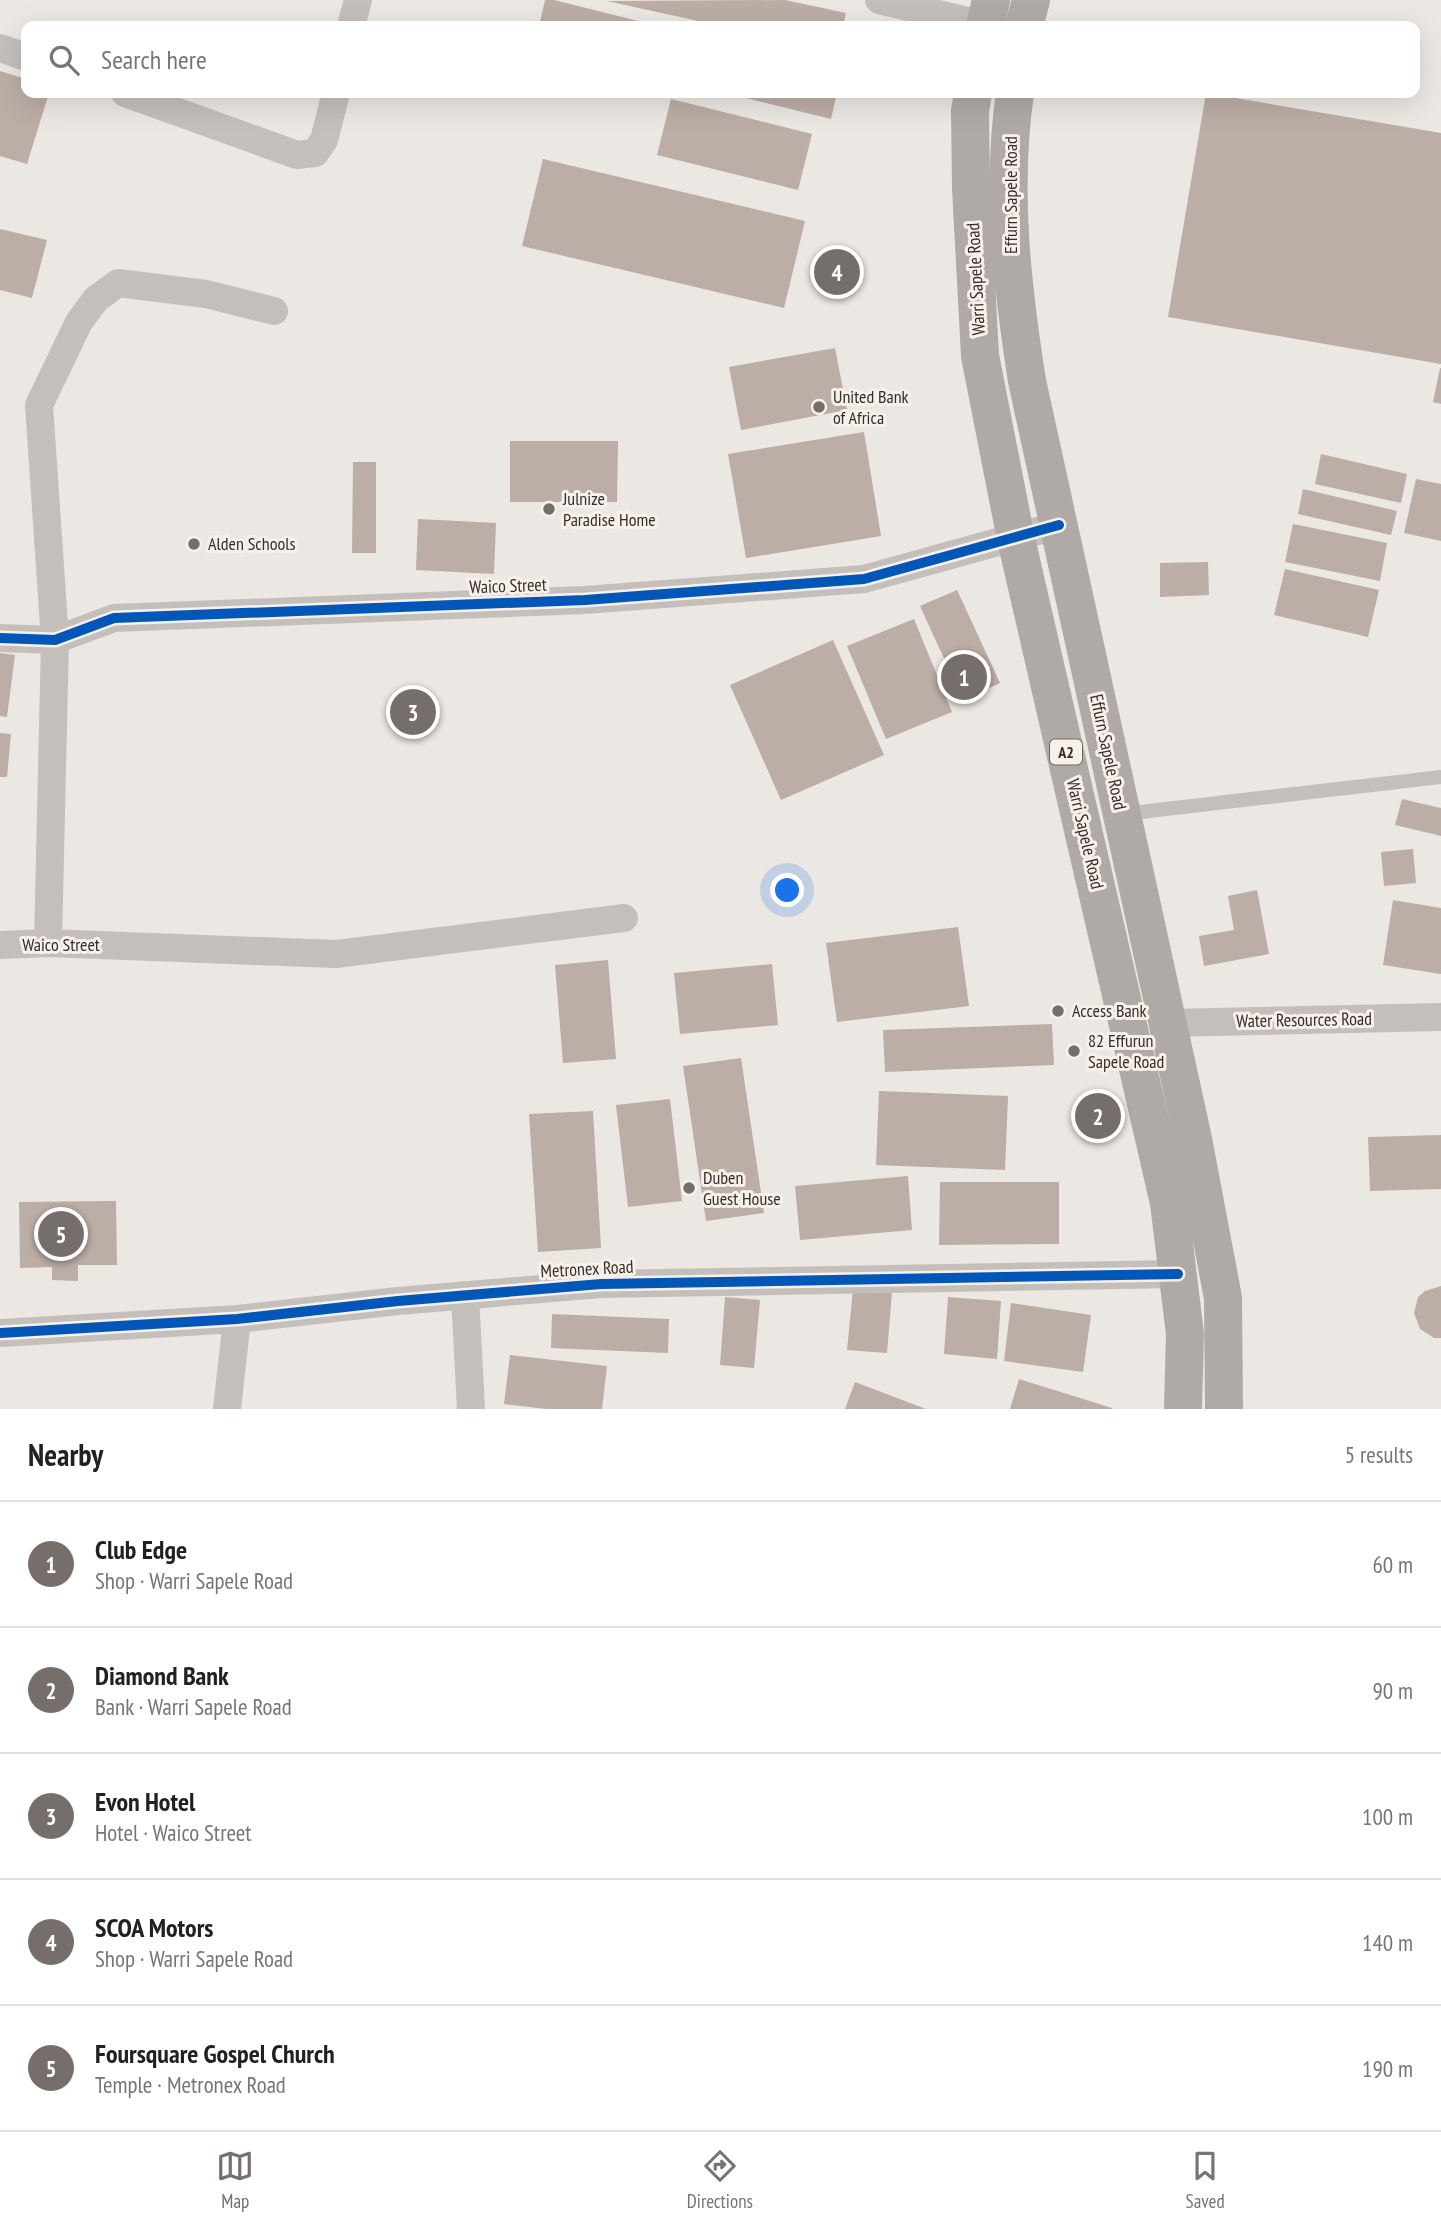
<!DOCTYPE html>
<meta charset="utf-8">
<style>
body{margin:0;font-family:"PT Sans Narrow",sans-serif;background:#f2f2f2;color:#202124}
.you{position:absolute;left:788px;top:891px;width:24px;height:24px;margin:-18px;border:5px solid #fff;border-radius:50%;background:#1a73e8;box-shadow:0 0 0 10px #1a73e833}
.badge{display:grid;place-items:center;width:46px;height:46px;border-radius:50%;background:#756e6a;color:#fff;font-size:23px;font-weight:700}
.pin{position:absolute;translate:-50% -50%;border:4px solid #fff;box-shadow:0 2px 7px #0006}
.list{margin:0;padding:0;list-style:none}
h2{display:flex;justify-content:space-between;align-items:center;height:91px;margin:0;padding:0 28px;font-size:30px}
h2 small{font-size:23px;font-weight:400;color:#757577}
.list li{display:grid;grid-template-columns:46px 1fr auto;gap:21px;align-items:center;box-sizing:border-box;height:126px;padding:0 28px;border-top:2px solid #e0e0e0}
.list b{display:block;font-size:26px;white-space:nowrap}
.list p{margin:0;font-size:23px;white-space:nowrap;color:#757577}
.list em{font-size:23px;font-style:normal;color:#757577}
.icon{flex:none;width:38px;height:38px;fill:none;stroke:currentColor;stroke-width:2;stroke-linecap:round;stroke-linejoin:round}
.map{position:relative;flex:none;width:1441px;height:1409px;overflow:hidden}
.search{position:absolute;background:#fff;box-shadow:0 7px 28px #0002;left:21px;right:21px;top:21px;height:77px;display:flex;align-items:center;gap:18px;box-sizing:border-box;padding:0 24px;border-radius:14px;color:#757577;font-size:26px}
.sheet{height:721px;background:#fff}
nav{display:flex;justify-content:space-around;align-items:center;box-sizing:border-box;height:98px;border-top:2px solid #e0e0e0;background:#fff;font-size:19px;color:#757577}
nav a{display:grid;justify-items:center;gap:4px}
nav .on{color:#756e6a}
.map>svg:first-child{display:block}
.building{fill:#bcada6}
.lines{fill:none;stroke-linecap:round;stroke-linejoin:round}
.service{stroke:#c4bfbb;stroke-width:14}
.minor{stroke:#c4bfbb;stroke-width:28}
.trunk{stroke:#afaaa6;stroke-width:38}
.cycleway-casing{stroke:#f7f1ea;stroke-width:15}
.cycleway{stroke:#0057b8;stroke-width:10}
.poi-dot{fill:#756e6a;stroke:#f7f1ea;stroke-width:2.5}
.labels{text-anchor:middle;stroke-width:6;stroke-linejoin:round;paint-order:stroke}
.shield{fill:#f7f1ea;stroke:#6f6864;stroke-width:2}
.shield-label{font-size:16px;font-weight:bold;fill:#352d2a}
.street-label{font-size:18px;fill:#352d2a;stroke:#f7f1ea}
.poi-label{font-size:18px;fill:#352d2a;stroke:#f7f1ea;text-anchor:start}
</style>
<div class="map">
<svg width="1441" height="1409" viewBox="0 0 1441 1409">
<rect width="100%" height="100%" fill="#ebe7e2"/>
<path class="building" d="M545,0h9l104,26h-119z
M785,0l61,13 -3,13h-122l-114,-25z
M0,71l26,8v14h23l-22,71 -27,-8z
M726,93h111l-6,26z
M1206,93l235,40v231l-273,-47z
M671,99l141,35 -14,56 -141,-35z
M543,159l262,62 -21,87 -262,-62z
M0,229l47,11 -15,58 -32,-8z
M835,348l12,62 -106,20 -12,-63z
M1440,368h1v36l-8,-2z
M864,432l17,104 -135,22 -18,-104z
M510,441h108l-1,61h-107z
M1321,454l86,20 -6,29 -86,-19z
M353,462h23v91h-24z
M1416,479l25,5v57l-37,-8z
M1303,489l94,22 -6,24 -93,-21z
M418,519l78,4 -2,51 -78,-4z
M1293,524l94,19 -7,38 -95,-19z
M1208,562l1,33 -49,2v-34z
M1285,569l94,21 -11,47 -94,-22z
M957,590l43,93 -37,17 -43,-94z
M914,619l38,93 -66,27 -39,-93z
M833,640l51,115 -103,45 -51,-115z
M0,653l15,2 -8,62 -7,-1z
M0,733l11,1 -4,43h-7z
M1402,799l39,9v28l-46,-11z
M1413,849l3,34 -32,3 -3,-34z
M1257,890l12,64 -65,12 -5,-30 35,-6 -6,-34z
M1393,900l48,8v66l-58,-9z
M958,927l11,79 -132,16 -11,-79z
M608,960l8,99 -53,4 -8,-98z
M772,964l6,61 -98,9 -6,-61z
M1052,1024l2,41 -169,7 -2,-42z
M741,1058l23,155 -58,8 -23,-155z
M879,1091l129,5 -3,74 -129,-5z
M670,1099l12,102 -54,6 -12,-102z
M593,1111l8,137 -63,4 -9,-138z
M1441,1135v54l-71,2 -2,-54z
M908,1176l4,54 -112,10 -5,-54z
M940,1182h119v62l-120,1z
M116,1201l1,64h-39v16l-26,-1v-13l-32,1 -1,-66z
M1441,1286v52h-7l-14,-9 -6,-16 4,-16 7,-6z
M853,1289l39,3 -5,61 -40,-3z
M725,1297l35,3 -6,68 -34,-3z
M948,1297l53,4 -4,58 -53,-5z
M1011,1303l80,12 -8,57 -79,-11z
M552,1314l117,5 -1,34 -117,-5z
M510,1355l97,11 -5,43h-55l-43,-5z
M1019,1379l93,29v1h-102z
M855,1382l71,27h-81z"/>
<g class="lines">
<path class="service" d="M1123,814l318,-37"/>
<path class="minor" d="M879,0l106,25
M351,26l7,-26
M0,48l26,9
M125,93l172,62 18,-2 9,-13 12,-47
M0,638l55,2 59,-22 471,-18 279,-21 195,-54
M48,943l7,-303 -16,-235 40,-83 17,-23 22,-16 88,11 68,17
M0,945l48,-2 288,11 288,-36
M1167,1023l274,-6
M465,1295l6,114
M0,1333l237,-14 161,-18 203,-17 577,-10
M227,1409l10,-90"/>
<path class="trunk" d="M985,26l6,-26
M1024,26l7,-26
M973,93l-3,18 1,77 9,168 36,183 153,664 16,131 -2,75
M1015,93c-14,96 -3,192 12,288l166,758 30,159 1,111"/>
<g class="cycleway-casing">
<path id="cycleway" d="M0,638l55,2 59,-22 471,-18 279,-21 195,-54
M0,1333l237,-14 161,-18 203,-17 577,-10"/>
</g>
<use href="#cycleway" class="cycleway"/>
</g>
<g class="poi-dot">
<circle cx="819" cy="407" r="7"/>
<circle cx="549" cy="509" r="7"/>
<circle cx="194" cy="544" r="7"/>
<circle cx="1058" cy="1011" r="7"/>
<circle cx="1074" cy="1051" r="7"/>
<circle cx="689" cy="1188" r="7"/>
</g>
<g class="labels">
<rect class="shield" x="1050" y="739.5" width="32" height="25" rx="5"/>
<g class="shield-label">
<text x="1066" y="758">A2</text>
</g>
<g class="street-label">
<text transform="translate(1011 195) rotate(-90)" y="6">Effurn Sapele Road</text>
<text transform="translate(976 279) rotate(-93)" y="6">Warri Sapele Road</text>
<text transform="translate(508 586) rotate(-2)" y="6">Waico Street</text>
<text transform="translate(1108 752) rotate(78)" y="6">Effurn Sapele Road</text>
<text transform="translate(1085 834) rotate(77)" y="6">Warri Sapele Road</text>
<text x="61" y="951">Waico Street</text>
<text transform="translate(1304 1020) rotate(-1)" y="6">Water Resources Road</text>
<text transform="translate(587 1269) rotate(-3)" y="6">Metronex Road</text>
</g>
<g class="poi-label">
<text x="833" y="403">United Bank<tspan x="833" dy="21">of Africa</tspan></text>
<text x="563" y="505">Julnize<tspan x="563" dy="21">Paradise Home</tspan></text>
<text x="208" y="550">Alden Schools</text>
<text x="1072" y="1017">Access Bank</text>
<text x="1088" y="1047">82 Effurun<tspan x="1088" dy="21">Sapele Road</tspan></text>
<text x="703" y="1184">Duben<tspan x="703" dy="21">Guest House</tspan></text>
</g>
</g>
</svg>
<div class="you"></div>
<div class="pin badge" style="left:964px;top:677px">1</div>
<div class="pin badge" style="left:1098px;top:1116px">2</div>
<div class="pin badge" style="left:413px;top:712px">3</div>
<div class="pin badge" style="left:837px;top:272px">4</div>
<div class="pin badge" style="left:61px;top:1234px">5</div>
<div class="search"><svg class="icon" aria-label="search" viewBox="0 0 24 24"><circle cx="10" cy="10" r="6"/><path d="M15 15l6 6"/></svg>Search here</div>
</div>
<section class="sheet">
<h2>Nearby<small>5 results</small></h2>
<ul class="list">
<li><span class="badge">1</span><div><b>Club Edge</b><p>Shop · Warri Sapele Road</p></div><em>60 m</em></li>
<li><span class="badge">2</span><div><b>Diamond Bank</b><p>Bank · Warri Sapele Road</p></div><em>90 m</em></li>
<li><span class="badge">3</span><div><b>Evon Hotel</b><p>Hotel · Waico Street</p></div><em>100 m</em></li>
<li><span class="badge">4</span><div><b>SCOA Motors</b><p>Shop · Warri Sapele Road</p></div><em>140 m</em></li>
<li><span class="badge">5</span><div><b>Foursquare Gospel Church</b><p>Temple · Metronex Road</p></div><em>190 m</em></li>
</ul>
</section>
<nav>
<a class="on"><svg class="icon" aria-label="map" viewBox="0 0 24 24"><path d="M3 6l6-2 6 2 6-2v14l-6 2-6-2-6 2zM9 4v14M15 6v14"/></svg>Map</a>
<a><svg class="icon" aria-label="directions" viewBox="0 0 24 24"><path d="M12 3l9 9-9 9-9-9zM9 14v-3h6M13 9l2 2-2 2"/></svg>Directions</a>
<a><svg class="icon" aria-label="saved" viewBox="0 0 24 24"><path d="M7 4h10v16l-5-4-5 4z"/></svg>Saved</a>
</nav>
